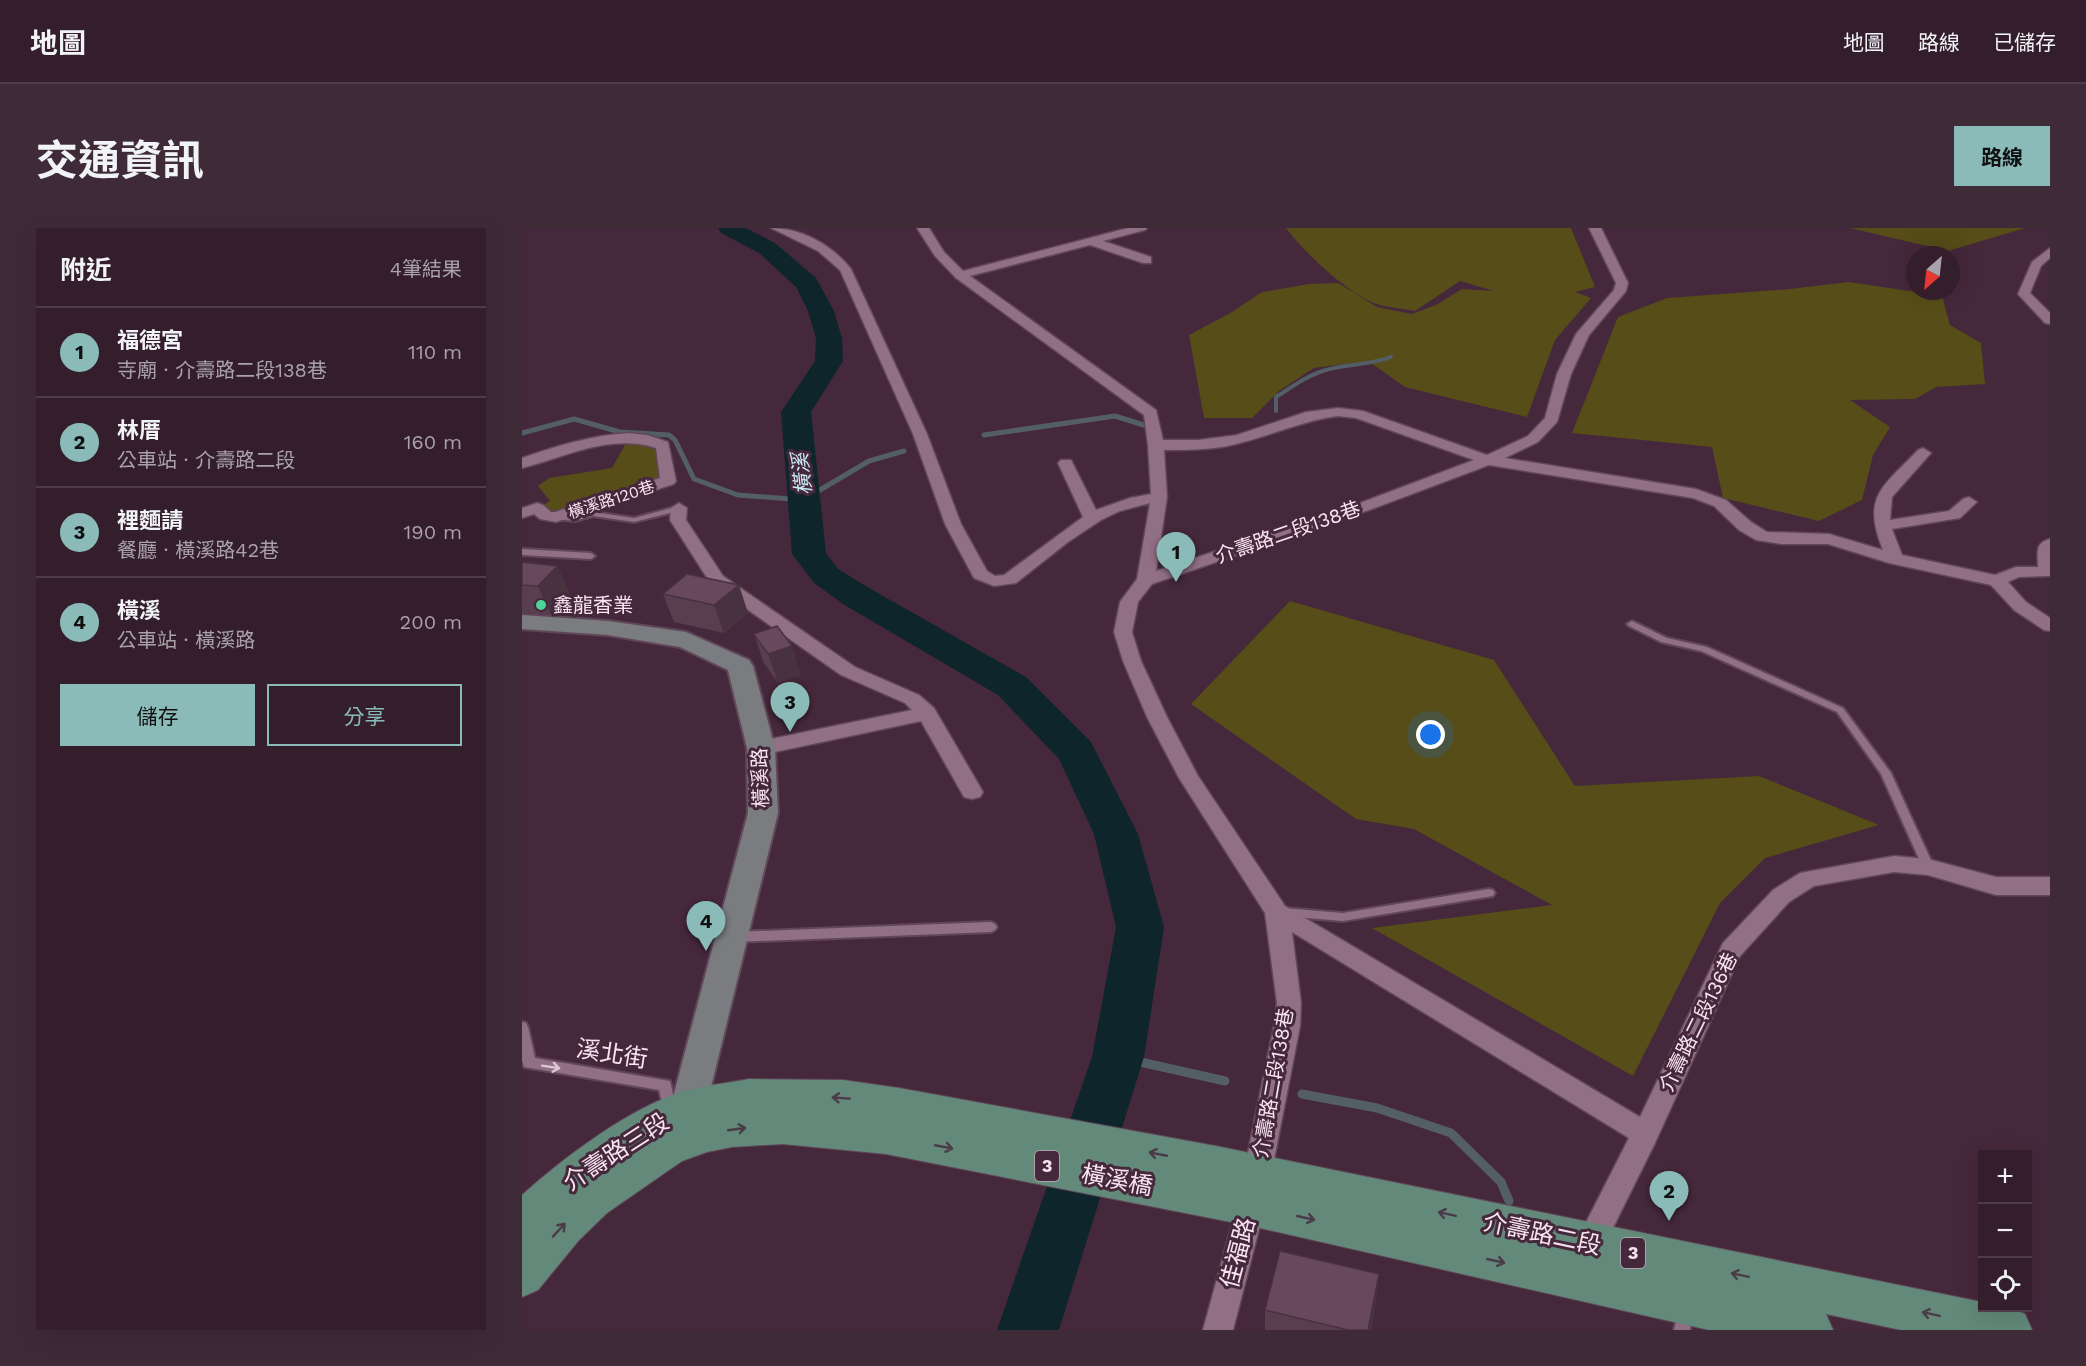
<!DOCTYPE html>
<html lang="zh-TW">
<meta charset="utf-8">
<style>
body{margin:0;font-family:"Work Sans","Noto Sans TC",sans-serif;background:#3f2b38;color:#f1f3f6}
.controls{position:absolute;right:18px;bottom:18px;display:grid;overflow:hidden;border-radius:0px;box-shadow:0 6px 24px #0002}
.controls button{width:54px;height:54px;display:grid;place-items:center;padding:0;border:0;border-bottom:2px solid #4e3c48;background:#341e2c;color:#f1f3f6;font:30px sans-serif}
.compass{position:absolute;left:1384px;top:18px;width:54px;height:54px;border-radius:50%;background:#341e2c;box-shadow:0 6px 24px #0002;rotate:207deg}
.you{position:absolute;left:909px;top:507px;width:21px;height:21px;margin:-15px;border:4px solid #fff;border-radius:50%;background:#1a73e8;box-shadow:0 0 0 9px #1a73e833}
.badge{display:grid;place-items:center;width:39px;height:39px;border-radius:50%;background:#8bbbb9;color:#111;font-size:20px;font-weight:700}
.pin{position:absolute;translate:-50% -50px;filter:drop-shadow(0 2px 3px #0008)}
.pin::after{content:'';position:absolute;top:32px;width:21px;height:18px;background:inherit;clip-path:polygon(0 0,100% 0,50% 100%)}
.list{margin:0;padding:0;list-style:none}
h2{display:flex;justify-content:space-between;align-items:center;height:78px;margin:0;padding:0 24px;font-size:26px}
h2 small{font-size:20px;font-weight:400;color:#a9a2a9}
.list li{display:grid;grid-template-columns:39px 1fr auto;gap:18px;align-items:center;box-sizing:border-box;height:90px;padding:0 24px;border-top:2px solid #4e3c48}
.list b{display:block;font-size:22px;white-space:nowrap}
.list p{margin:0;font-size:20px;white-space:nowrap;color:#a9a2a9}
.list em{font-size:20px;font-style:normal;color:#a9a2a9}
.actions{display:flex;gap:12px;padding:18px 24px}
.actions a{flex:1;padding:14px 0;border:2px solid #8bbbb9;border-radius:0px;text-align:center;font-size:21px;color:#8bbbb9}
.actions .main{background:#8bbbb9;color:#111}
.icon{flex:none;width:33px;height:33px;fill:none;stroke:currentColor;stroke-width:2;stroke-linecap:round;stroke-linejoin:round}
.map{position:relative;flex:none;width:1528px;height:1102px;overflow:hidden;border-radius:0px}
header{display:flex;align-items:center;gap:36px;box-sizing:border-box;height:84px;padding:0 30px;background:#341e2c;border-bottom:2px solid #4e3c48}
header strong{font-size:28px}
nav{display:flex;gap:33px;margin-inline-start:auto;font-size:21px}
.intro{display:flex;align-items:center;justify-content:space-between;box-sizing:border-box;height:144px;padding:0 36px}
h1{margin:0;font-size:42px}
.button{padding:15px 27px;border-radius:0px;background:#8bbbb9;color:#111;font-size:21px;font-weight:700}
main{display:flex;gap:36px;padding:0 36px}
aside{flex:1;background:#341e2c;border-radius:0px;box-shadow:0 6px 24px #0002}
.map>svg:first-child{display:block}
.green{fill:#564d18}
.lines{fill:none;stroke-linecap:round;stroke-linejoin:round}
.stream-far2{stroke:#545e67;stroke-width:4}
.stream-far1{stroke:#545e67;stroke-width:5}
.stream{stroke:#545e67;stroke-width:9}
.river{fill:#0e252c;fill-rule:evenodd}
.lane-casing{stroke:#604758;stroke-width:4}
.street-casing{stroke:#604758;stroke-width:3}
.secondary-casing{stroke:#604758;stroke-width:4}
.primary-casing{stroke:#604758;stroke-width:2}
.lane{fill:#916f85;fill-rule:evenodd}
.street{fill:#916f85;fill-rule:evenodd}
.secondary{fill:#7a7c7f;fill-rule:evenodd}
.primary{fill:#62897a;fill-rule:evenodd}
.wall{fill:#593e4f}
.shaded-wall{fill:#493240}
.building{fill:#68485c;stroke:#493240;stroke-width:1.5}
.oneway{stroke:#dec7d5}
.oneway2{stroke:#4b3b48}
.poi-dot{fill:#50d398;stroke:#45283b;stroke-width:2}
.labels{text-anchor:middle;stroke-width:6;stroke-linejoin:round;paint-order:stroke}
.far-street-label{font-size:16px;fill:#f8e4f0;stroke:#45283b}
.shield{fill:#45283b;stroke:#c2acba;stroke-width:1.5}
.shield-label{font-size:18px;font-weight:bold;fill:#f8e4f0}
.street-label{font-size:20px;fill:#f8e4f0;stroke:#45283b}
.poi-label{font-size:20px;fill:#f8e4f0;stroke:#45283b;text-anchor:start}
.water-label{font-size:21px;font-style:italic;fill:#c8e9f5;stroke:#45283b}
.near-street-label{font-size:24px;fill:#f8e4f0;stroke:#45283b}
</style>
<header>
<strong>地圖</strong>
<nav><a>地圖</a><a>路線</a><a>已儲存</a></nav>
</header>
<div class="intro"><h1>交通資訊</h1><a class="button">路線</a></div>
<main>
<aside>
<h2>附近<small>4筆結果</small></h2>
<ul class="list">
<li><span class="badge">1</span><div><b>福德宮</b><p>寺廟 · 介壽路二段138巷</p></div><em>110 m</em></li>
<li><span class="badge">2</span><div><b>林厝</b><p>公車站 · 介壽路二段</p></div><em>160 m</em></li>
<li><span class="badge">3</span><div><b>裡麵請</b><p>餐廳 · 橫溪路42巷</p></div><em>190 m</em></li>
<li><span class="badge">4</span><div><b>橫溪</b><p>公車站 · 橫溪路</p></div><em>200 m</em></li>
</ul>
<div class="actions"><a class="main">儲存</a><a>分享</a></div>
</aside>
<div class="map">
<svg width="1528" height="1102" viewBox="0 0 1528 1102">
<rect width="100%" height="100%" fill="#45283b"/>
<path class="green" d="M764,0h285l24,59 -20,5 16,6 -36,42 -28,77 -122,-30 -37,-26 -54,7 -35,23 -27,27h-48l-15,-83 43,-23 30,-20 47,-8 29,-1 39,24 35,7 24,-9 26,-16 32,2 -34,-10 -45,30c-13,-3 -29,-3 -41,-8 -27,-10 -71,-52 -88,-75z
M1328,0h175l-77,23z
M1327,54l93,14 8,29 31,18 4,41 -49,3 -21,12 -65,1 40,27 -17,28 -11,45 -43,21 -96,-23 -11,-51 -140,-14 46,-116 49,-19 123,-9z
M104,215h21l9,5 5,32 -105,34 -7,-2 -6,-7 7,-4 -12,-15 11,-8 63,-10z
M768,373l204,59 81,126 184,-10 120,49 -114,33 -45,45 -87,173 -261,-148 180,-23 -138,-76 -58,-10 -165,-115z"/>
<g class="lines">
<path class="stream-far2" d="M754,183v-14c16,-10 32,-22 50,-27 22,-6 44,-5 65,-13"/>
<path class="stream-far1" d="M0,205l52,-14 46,13 49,3 6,5 19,39 44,16 65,5 66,-39 35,-10
M462,207l131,-19 32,10"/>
<path class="stream" d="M596,829l107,24
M780,866l75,14 74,25 50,49 8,19"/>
<path class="river" d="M196,0h28l29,15 41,35 18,33 8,27 1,23 -32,51 15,141 12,16 31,19 157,89 65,65 47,92 26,93 -20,130 -85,273h-62l95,-273 24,-130 -22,-93 -35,-75 -61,-64 -155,-91 -29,-21 -22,-29 -11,-142 34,-51 1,-23 -8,-27 -12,-24 -37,-34 -38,-20z"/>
<g class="lane-casing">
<path id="lane" d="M157,278h3v4l-48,12 -41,-6 -18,5 -19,-2 -4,-2 4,-2 19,2 18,-5 41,6z
M0,321l69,4 4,3 -4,3 -69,-4z
M1110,393l35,17 40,9 136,61 48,65 43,94 -2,3h-8l-43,-96 -44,-62 -136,-61 -40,-9 -32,-16 -2,-2z
M967,661l4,1 2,3 -2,3 -150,25 -60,-5 -4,-1 -2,-3 2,-3 4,-1 60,5z
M469,694l4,2 2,3 -2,3 -4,2 -257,10 -4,-2 -2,-3 2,-3 4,-2z
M0,794l4,1 2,4 7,31 135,23 7,30 -2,4 -5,2 -5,-2 -6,-25 -135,-23 -2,-7z
M1162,1077l5,2 3,5 -2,18h-16l5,-23z"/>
</g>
<g class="street-casing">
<path id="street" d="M249,0c31,0 61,17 80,41l76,165 34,90 26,47 8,5 9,-1 79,-58 -25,-54 3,-3h10l25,50 34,-12 21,-4 -3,-49 -4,-30 -188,-137 -21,-22 -18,-28h12l15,24 19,19 165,-43h19l-2,2 -42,11 48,16v6h-8l-53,-18 -120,31 186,134 7,30h36l38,-5 69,-23 32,-4 25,3 124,44 41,-19 17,-18 12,-44 19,-40 38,-44 2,-7 -27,-55h12l27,55 -2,8 -37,44 -18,39 -14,48 -19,20 -33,16 191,31 30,11 25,22 16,10 62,2 54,16c-22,-54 0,-63 35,-100l5,-2 8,5 -39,44 -2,23 59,-9 14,-12 6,-2 8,5 -17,16 -68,11 10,26 93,20 21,-8h22c0,-14 -4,-24 12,-28v37l-31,1 -11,5 18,20 24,16v13l-6,-1 -30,-20 -23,-25 -102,-22 -61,-19h-47l-25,-4 -17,-10 -25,-24 -21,-8 -204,-33 -117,44 -220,75 -14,18 -6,30 9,29 26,56 31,59 87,130 355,211 83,-174 50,-53 27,-17 94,-17 34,3 68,18h54v18h-54l-68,-20 -34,-3 -80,14 -25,16 -49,54 -85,187 -58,117 -10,4 -10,-4 -5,-10 57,-112 -337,-206 9,71 -1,23 -35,180 -32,124h-30l34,-124 37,-180 3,-23 -12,-90 -86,-135 -32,-61 -24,-56 -9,-29 6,-30 17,-23 13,-76 -30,8 -19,9 -33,22 -52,41 -22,3 -20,-8 -29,-54 -32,-90 -73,-164 -22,-19zM816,188l18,2 118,42 -114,43 -204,68 11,-74 -3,-47c26,0 54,0 79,-8 32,-8 62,-22 95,-26z
M1528,20v10l-9,8 -11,27 20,20v11l-5,-1 -27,-29 14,-32z
M107,205l18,2 21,7 8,39 -2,3 -118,38 -16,-3 -6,-5 -12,4v-10l15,-5 6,2 8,7h4l105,-34 -4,-30c-46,-15 -90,9 -134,20v-10c35,-12 70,-23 107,-25z
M157,275l8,5 -1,12 37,56 132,91 64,28 15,13 49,84 -3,5 -8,2 -8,-2 -43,-76 -160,34 -7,-2 -3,-5 3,-5 7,-2 151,-31 -7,-7 -64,-28 -130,-91 -41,-64 1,-12z"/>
</g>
<g class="secondary-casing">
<path id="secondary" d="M0,387l86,6 78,11 63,28 4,6 22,82 3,65 -77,315 -5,11 -13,5 -13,-5 -5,-11 83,-315 -1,-65 -19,-78 -48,-23 -72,-12 -86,-6z"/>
</g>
<g class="primary-casing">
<path id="primary" d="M227,851l94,1 56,8 317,58 766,156v6h28l15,6 7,16h-131l-75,-16 7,16h-124l-458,-104 -365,-72 -103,-10 -51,3 -25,5 -25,9 -75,52 -28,27 -41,50 -16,7v-102c41,-37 110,-89 163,-104 21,-6 43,-8 64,-12z"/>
</g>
<use href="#lane" class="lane"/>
<use href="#street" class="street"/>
<use href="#secondary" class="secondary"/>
<use href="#primary" class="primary"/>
</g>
<path class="wall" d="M0,334l35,4 13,28 -19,21 -29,-2z
M141,366l85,19 -24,20 -50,-11z
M232,406l47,41 -23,8 -14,-20z
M854,1073l-5,29h-106v-20z"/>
<path class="shaded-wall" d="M35,338l13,28 -19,21 -13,-29z
M217,357l9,28 -24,20 -10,-28z
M270,418l9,29 -23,8 -10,-29z
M857,1046l-3,27 -5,29h-3z"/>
<path class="building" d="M0,334l35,4 -19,20 -16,-1z
M165,346l52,11 -25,20 -51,-11z
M255,398l15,20 -24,8 -14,-20z
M758,1023l99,23 -11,56h-20l-83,-20z"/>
<defs><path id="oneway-shaft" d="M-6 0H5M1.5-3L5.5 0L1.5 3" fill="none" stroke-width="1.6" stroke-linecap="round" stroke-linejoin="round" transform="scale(1.5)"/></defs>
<use class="oneway" href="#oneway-shaft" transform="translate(29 839) rotate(9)"/>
<g class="oneway2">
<use href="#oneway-shaft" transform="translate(319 870) rotate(-176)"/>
<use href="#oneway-shaft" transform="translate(215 901) rotate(-8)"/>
<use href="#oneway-shaft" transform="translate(422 919) rotate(11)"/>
<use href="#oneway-shaft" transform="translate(636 926) rotate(-169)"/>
<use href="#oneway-shaft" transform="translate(925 986) rotate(-168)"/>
<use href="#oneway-shaft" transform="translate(784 990) rotate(13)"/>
<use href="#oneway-shaft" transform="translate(37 1002) rotate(-47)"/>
<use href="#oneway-shaft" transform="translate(974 1033) rotate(13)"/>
<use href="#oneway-shaft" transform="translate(1218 1047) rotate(-168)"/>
<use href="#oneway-shaft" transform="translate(1409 1086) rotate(-168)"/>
</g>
<circle class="poi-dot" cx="19" cy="377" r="6"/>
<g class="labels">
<g class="far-street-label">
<text transform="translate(89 271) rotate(-18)" y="6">橫溪路120巷</text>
</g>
<g class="shield">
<rect x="513" y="923" width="24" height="30" rx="4.5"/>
<rect x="1099" y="1010" width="24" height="30" rx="4.5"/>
</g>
<g class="shield-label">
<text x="525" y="944">3</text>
<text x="1111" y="1031">3</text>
</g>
<g class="street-label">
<text transform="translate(766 304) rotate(-19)" y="7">介壽路二段138巷</text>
<text transform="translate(238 550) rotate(-92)" y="7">橫溪路</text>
<text transform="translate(1176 794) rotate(-64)" y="7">介壽路二段136巷</text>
<text transform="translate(751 855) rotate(-80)" y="7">介壽路二段138巷</text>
</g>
<g class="poi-label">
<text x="31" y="384">鑫龍香業</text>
</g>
<g class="water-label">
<text transform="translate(280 246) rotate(-96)" y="7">橫溪</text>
</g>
<g class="near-street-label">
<text transform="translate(90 826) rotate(9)" y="8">溪北街</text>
<text transform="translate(94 924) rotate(-33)" y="8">介壽路三段</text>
<text transform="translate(595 952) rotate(11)" y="8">橫溪橋</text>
<text transform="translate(1020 1006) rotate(12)" y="8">介壽路二段</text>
<text transform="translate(716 1025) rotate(-75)" y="8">佳福路</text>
</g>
</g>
</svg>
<div class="controls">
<button>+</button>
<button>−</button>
<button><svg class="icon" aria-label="locate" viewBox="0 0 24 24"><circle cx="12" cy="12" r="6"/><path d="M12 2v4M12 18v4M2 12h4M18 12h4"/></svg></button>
</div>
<svg class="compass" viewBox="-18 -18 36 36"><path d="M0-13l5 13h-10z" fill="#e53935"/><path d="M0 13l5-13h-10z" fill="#a9a2a9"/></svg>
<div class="you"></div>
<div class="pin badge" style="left:654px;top:354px">1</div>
<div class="pin badge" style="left:1147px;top:993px">2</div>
<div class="pin badge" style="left:268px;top:504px">3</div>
<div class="pin badge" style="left:184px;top:723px">4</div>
</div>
</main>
